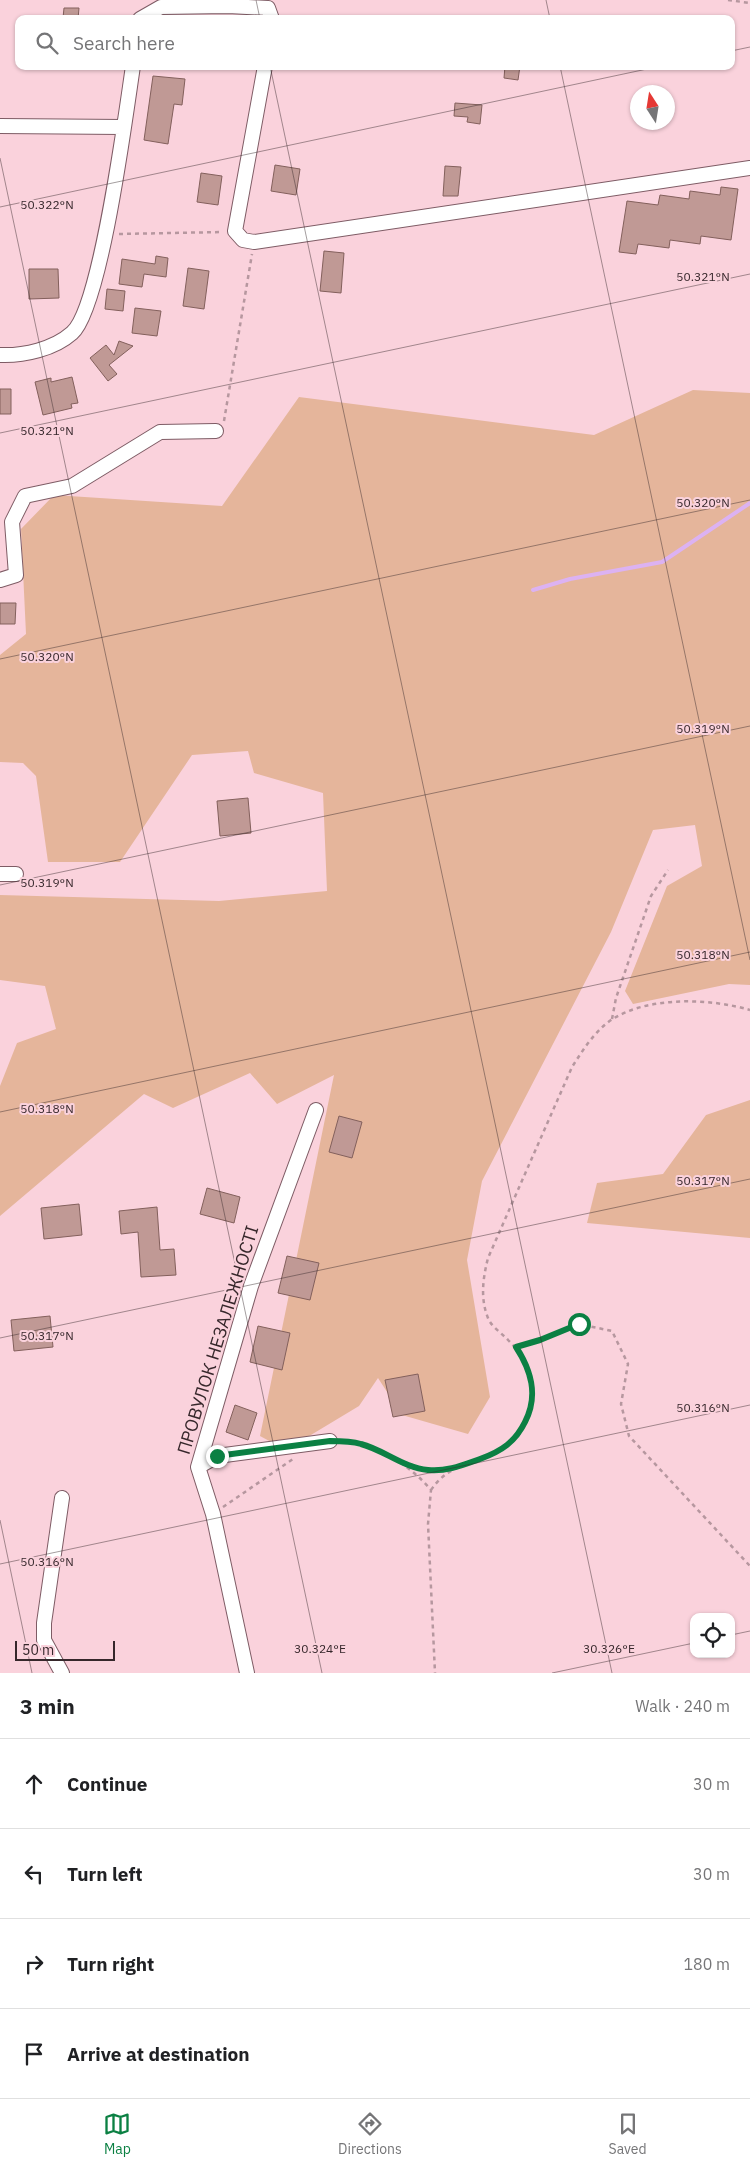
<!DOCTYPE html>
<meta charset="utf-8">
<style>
body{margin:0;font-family:"IBM Plex Sans",sans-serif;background:#f2f2f2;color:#202124}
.controls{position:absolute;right:15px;bottom:15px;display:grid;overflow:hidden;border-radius:10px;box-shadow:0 1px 4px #0004}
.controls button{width:45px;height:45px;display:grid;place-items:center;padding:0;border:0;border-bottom:1px solid #e0e0e0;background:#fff;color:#202124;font:25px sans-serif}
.compass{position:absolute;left:630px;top:85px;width:45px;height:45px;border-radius:50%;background:#fff;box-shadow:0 1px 4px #0004;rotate:348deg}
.scale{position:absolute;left:15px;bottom:12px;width:100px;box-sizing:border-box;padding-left:5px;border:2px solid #36272b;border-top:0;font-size:14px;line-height:18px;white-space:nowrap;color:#36272b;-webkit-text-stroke:4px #fad2dc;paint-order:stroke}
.stop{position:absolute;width:15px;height:15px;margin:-11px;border:4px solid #0b8043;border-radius:50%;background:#fff}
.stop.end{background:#0b8043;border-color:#fff;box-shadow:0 1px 5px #0008}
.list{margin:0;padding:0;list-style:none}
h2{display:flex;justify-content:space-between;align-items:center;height:65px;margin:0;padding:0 20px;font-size:21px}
h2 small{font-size:16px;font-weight:400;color:#757577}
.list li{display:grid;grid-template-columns:32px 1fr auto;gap:15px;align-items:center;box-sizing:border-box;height:90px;padding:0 20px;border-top:1px solid #e0e0e0}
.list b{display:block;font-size:19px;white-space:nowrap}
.list em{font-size:16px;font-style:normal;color:#757577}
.icon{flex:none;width:28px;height:28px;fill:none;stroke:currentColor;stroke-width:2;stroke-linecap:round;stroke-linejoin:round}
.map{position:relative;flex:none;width:750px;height:1673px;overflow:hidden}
.search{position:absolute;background:#fff;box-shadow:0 1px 4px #0004;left:15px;right:15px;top:15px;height:55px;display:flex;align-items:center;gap:12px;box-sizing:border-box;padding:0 18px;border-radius:10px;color:#757577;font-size:19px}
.sheet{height:425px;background:#fff}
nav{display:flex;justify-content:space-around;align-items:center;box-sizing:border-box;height:70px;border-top:1px solid #e0e0e0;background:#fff;font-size:14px;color:#757577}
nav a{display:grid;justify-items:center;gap:2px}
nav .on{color:#0b8043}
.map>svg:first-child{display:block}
.green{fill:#e5b59b}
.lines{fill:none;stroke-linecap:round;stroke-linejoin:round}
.stream{stroke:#dcb2f2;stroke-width:4}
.building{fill:#c09995;stroke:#83605c}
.minor-casing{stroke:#7e5c65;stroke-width:16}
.path{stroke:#b6979f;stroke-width:2.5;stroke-dasharray:4 4;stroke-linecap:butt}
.minor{stroke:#fff;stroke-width:14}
.route{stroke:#0b8043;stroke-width:6}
.ticks{fill:none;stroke:#36272b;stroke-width:1;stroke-opacity:0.45}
.labels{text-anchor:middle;stroke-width:4;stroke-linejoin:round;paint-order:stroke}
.street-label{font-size:18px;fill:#36272b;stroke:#fad2dc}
.ticks-label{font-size:12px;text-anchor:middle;fill:#36272b;stroke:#fad2dc;stroke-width:4;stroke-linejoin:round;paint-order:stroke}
</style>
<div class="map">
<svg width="750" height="1673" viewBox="0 0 750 1673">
<rect width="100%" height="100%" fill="#fad2dc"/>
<path class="green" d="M693,390l57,3v592l-21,-1 -96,20 -8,-13 42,-105 35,-20 -7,-41 -42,5 -42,102 -129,249 -15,79 23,137 -22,37 -66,-19 -24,-37 -19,28 -73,44 -26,-14 74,-361 -57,29 -27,-31 -77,35 -29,-14 -144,122v-130l17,-43 39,-14 -11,-43 -45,-6v-85l219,6 108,-10 -4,-98 -69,-20 -6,-22 -56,4 -72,107h-72l-12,-86 -13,-13 -23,-1v-107l26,-21 -5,-105 33,-34 168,11 77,-109 295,38z
M750,1100v138l-163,-15 10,-40 66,-9 43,-59z"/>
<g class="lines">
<path class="stream" d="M533,590l37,-11 92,-17 88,-59"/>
</g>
<path class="building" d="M64,8h15l-1,11 -15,-1z
M505,66h15l-2,14 -14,-2z
M153,76l32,3 -3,26 -8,-1 -6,40 -24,-4z
M455,103l27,2 -2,19 -13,-2 1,-5 -14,-1z
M275,165l25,4 -4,26 -25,-4z
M445,166l16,1 -3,29h-15z
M201,173l21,3 -4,29 -21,-3z
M721,187l17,2 -7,51 -30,-4 -1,8 -30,-4 -1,8 -31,-4 -2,10 -17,-2 8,-51 31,4 2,-10 29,4 1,-8 30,4z
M324,251l20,2 -3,40 -21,-2z
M156,256l12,2 -2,19 -22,-3 -2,13 -23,-3 3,-25 33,5z
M188,268l21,3 -5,38 -21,-3z
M29,269h29l1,29 -30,1z
M107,289l18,2 -2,20 -18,-2z
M135,308l26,3 -4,25 -25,-3z
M119,341l14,5 -24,19 8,9 -9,7 -18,-23 16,-13 8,10z
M72,377l6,26 -7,1 1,4 -29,7 -8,-33 16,-4v4z
M0,389h11v25h-11z
M0,603h16l-1,21h-15z
M248,798l3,35 -31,3 -3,-35z
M339,1116l23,6 -10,36 -23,-6z
M207,1188l33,9 -6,26 -34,-9z
M79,1204l3,31 -38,4 -3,-31z
M157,1207l3,43 14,-1 2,26 -35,2 -3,-45 -17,2 -2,-23z
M287,1256l32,7 -9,37 -32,-7z
M50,1316l3,31 -39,4 -3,-31z
M258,1326l32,7 -8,37 -32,-8z
M418,1374l7,37 -32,6 -8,-37z
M235,1405l22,8 -9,27 -22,-8z"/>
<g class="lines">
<g class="minor-casing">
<path id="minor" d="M140,19l21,-12 67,-1 40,2 4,11
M265,66l-30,165 8,9 11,2 496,-74
M0,126l123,1
M0,355c24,1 54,-6 72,-22 29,-25 54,-221 61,-267
M0,580l16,-5 -4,-53 13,-26 47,-10 88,-54 56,-1
M0,874h16
M198,1467l19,-11 113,-15
M62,1673l-18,-33v-17l18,-125
M247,1673l-34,-159 -15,-47 53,-181 65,-176"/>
</g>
<path class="path" d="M728,0l22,3
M119,234l104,-2
M224,421l28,-167
M612,1019l4,-21 35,-102 17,-26
M516,1347l24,-7 39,-16 33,7 16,33 -7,40 8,32 121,130
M341,1441c33,0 70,25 90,49l-3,34 7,149
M403,1462l24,8 26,-2
M431,1490c29,-44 90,-19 101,-88 4,-26 -8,-47 -26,-64 -6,-6 -15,-12 -18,-20 -8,-20 -5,-40 0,-60l84,-191c11,-17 22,-35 39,-47 37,-24 98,-22 139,-10
M223,1507l70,-48"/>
<use href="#minor" class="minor"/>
</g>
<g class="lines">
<path class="route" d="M217,1456l113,-15c11,0 21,0 31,3 23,6 43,24 67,26 18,2 35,-5 52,-11 22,-8 35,-17 45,-37 14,-27 6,-52 -9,-75l24,-7 39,-16"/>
</g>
<path class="ticks" d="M256,0l4,19M546,0l4,19M731,51l19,-4M270,66l342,1607M560,66l190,894M0,158l322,1515M0,207l661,-141M0,433l750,-159M0,659l750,-159M0,885l750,-159M0,1112l750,-160M0,1338l750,-159M0,1520l32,153M0,1564l750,-159M731,1635l19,-4M552,1673l142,-30"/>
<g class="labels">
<g class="street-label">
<text transform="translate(218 1340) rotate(-73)" y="6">ПРОВУЛОК НЕЗАЛЕЖНОСТІ</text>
</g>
</g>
<g class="ticks-label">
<text x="47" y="209">50.322°N</text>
<text x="703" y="281">50.321°N</text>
<text x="47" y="435">50.321°N</text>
<text x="703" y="507">50.320°N</text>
<text x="47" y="661">50.320°N</text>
<text x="703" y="733">50.319°N</text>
<text x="47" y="887">50.319°N</text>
<text x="703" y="959">50.318°N</text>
<text x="47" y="1113">50.318°N</text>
<text x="703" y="1185">50.317°N</text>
<text x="47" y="1340">50.317°N</text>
<text x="703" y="1412">50.316°N</text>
<text x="47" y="1566">50.316°N</text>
<text x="320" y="1653">30.324°E</text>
<text x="609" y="1653">30.326°E</text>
</g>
</svg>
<div class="controls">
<button><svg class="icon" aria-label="locate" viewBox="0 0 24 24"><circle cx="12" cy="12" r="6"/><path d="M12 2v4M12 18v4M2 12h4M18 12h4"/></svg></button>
</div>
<svg class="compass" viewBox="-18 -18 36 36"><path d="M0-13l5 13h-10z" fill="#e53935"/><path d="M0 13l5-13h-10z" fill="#757577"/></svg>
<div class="scale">50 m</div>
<div class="stop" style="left:579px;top:1324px"></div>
<div class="stop end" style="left:217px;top:1456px"></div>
<div class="search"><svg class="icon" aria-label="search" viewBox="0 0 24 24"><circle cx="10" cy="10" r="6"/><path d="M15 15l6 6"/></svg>Search here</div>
</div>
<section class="sheet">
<h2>3 min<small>Walk · 240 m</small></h2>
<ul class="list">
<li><svg class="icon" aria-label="ahead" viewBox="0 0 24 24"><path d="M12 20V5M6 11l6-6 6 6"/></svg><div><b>Continue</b></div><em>30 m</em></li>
<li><svg class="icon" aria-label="left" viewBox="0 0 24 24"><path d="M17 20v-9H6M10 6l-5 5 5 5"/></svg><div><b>Turn left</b></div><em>30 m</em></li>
<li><svg class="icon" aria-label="right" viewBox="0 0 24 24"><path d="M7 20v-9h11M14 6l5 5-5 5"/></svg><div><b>Turn right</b></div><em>180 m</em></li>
<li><svg class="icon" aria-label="arrive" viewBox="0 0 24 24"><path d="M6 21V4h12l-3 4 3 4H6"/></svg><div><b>Arrive at destination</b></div></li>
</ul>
</section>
<nav>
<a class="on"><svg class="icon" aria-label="map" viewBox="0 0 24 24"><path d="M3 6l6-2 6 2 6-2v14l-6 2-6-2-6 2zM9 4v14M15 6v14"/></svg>Map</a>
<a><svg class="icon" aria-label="directions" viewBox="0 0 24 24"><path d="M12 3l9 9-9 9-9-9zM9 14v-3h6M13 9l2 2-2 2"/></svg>Directions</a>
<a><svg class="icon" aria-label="saved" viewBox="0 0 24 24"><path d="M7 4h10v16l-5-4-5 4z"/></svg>Saved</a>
</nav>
